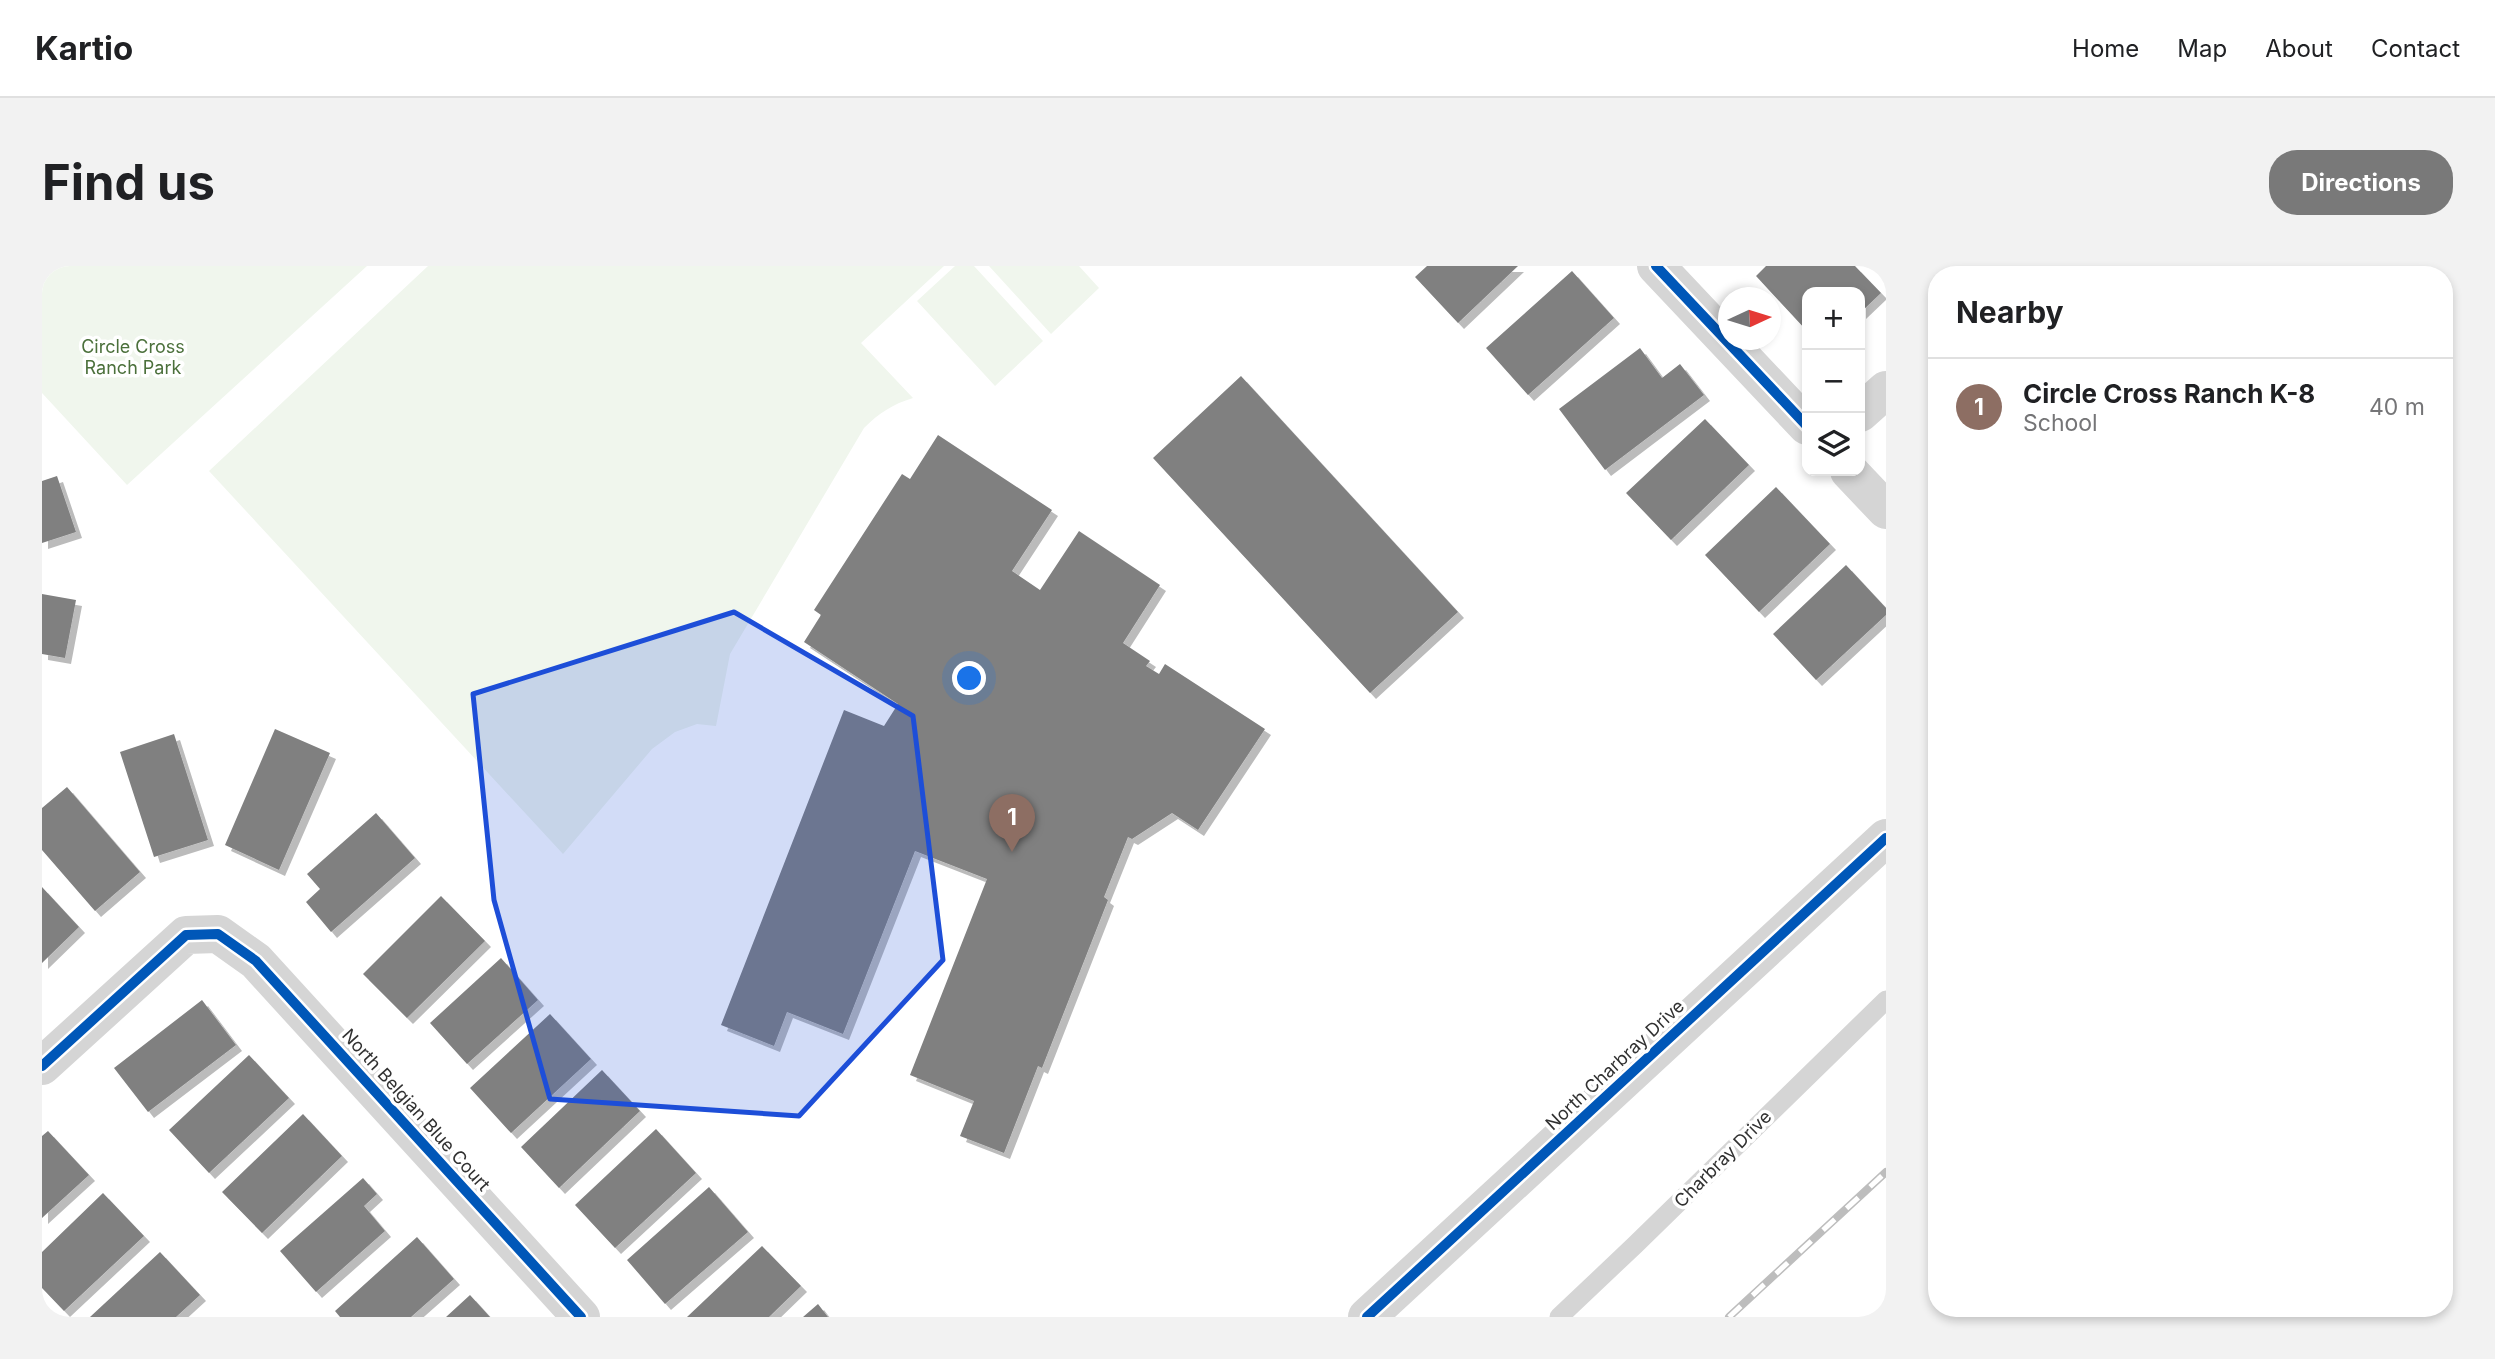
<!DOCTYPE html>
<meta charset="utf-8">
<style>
body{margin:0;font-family:Inter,sans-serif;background:#f2f2f2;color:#202124}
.controls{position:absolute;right:21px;top:21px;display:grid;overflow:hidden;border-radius:14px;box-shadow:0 4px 10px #0003}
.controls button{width:63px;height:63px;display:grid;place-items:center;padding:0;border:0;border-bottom:2px solid #e0e0e0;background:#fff;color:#202124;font:35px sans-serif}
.compass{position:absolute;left:1676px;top:21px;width:63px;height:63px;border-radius:50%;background:#fff;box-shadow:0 4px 10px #0003;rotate:86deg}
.you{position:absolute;left:928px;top:413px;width:24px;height:24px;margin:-18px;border:5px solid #fff;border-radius:50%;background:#1a73e8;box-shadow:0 0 0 10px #1a73e833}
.badge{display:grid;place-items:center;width:46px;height:46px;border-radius:50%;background:#797979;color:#fff;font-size:23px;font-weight:700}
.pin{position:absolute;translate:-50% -58px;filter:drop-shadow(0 2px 4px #0008)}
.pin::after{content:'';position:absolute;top:37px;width:24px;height:21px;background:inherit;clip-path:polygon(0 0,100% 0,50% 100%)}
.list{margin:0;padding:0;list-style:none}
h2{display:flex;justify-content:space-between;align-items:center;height:91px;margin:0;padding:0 28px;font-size:30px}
h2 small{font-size:23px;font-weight:400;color:#757577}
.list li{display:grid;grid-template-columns:46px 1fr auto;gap:21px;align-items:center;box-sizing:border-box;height:98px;padding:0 28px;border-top:2px solid #e0e0e0}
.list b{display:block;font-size:26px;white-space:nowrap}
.list p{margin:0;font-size:23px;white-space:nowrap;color:#757577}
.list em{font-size:23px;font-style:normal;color:#757577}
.icon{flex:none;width:38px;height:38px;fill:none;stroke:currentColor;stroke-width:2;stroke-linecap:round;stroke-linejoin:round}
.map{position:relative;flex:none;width:1844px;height:1051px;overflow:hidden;border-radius:28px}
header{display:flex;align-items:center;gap:42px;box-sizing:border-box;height:98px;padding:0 35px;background:#fff;border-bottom:2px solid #e0e0e0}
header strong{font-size:33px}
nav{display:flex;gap:38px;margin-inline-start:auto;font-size:24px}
.intro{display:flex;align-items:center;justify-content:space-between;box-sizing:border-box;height:168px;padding:0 42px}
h1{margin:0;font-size:49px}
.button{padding:18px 32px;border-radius:28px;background:#797979;color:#fff;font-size:24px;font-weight:700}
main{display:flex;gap:42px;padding:0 42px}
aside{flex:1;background:#fff;border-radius:28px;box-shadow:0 4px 10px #0003}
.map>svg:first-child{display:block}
.green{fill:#f0f6ed}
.building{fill:#808080;filter:url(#shadow)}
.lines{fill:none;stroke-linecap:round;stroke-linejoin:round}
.service{stroke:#d5d5d5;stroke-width:19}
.minor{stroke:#d5d5d5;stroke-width:38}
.rail-casing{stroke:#bdbdbd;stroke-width:8}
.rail{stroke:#fff;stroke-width:5;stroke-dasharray:16;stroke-linecap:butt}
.cycleway-casing{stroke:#fff;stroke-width:15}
.cycleway{stroke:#0057b8;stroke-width:10}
.marked{fill:#1d4ed8;fill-opacity:0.2;stroke:#1d4ed8;stroke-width:5;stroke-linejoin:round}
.labels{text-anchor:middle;stroke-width:7;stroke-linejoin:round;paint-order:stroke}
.park-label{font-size:18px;fill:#4b703b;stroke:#fff}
.street-label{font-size:18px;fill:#313131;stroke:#fff}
</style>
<header>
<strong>Kartio</strong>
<nav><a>Home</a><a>Map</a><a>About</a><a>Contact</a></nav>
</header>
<div class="intro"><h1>Find us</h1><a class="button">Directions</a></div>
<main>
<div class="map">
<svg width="1844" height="1051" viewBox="0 0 1844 1051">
<defs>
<filter id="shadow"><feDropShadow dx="6" dy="6" stdDeviation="0" flood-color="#0004"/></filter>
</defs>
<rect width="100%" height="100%" fill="#fff"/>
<path class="green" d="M0,0h325l-240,219 -85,-92z
M386,0h516l-83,77 52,55c-20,6 -34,15 -49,30l-134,226 -14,72 -19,-2 -22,8 -23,17 -89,105 -354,-383z
M913,0h19l69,75 -48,45 -78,-85z
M947,0h90l20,22 -48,46z"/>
<path class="building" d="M1385,0h91l-60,57 -43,-46z
M1724,0h89l26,27 -21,20v-21h-53v39l-51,-55z
M1530,5l42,47 -86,77 -42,-47z
M1598,82l22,30 18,-14 24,31 -99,75 -46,-61z
M1199,110l217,236 -88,81 -217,-235z
M1663,153l44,46 -78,75 -45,-47z
M896,169l114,75 -40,61 28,19 39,-59 81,54 -37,58 27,18 -4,5 13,8 6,-10 100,65 -67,101 -26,-17 -40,26 -4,-2 -24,60 4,3 -66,168 -4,-2 -34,87 -44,-17 14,-35 -64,-26 77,-196 -72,-28 -72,183 -56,-22 -13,34 -53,-21 123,-315 40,16 14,-22 -94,-62 17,-27 -7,-5 88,-136 8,5z
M15,210l19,56 -34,11v-62z
M1734,221l54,57 -71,68 -54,-57z
M1804,299l40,43v7l-70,65 -43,-46z
M0,328l34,6 -11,58 -23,-4z
M233,463l55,24 -51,117 -54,-25z
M132,468l34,106 -54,17 -34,-105z
M25,521l73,85 -45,39 -53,-61v-42z
M334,547l39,45 -84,74 -25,-30 14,-13 -13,-15z
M0,621l37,40 -37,36z
M399,630l44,45 -78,77 -44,-44z
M459,692l37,42 -71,64 -37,-41z
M160,734l34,45 -88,67 -34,-44z
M508,748l41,45 -80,74 -41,-45z
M207,789l40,43 -80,75 -40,-43z
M560,804l38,41 -81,77 -38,-41z
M261,848l39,42 -80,77 -40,-41z
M614,863l40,44 -81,75 -40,-43z
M6,865l41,44 -47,43v-82z
M321,912l14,16 -13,12 21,25 -69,61 -36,-41z
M667,921l39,45 -83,72 -38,-44z
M61,927l41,43 -80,75 -22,-23v-36z
M375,971l37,42 -43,38h-71l-5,-6z
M720,980l39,40 -32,31h-82z
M118,986l40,43 -24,22h-86z
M428,1029l20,22h-44z
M776,1038l10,13h-25z"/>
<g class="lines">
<path class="service" d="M1517,1051l76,-72 251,-245"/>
<path class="minor" d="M1614,0l151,160
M1818,147l26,-23
M1807,205l37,39
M0,800l144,-131 32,-1 38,27 325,356
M1325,1051l519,-479"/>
<g class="rail-casing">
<path id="rail" d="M1687,1051l157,-145"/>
</g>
<use href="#rail" class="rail"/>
<g class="cycleway-casing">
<path id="cycleway" d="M1614,0l151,160
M0,800l144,-131 32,-1 38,27 325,356
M1325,1051l519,-479"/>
</g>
<use href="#cycleway" class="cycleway"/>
</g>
<path class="marked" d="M692,346l179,104 30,244 -144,156 -249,-17 -56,-199 -21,-206z"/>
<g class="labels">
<g class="park-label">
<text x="91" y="87">Circle Cross<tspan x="91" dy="21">Ranch Park</tspan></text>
</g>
<g class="street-label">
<text transform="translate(1573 799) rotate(-43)" y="6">North Charbray Drive</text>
<text transform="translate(374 844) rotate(48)" y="6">North Belgian Blue Court</text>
<text transform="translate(1681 893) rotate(-45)" y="6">Charbray Drive</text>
</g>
</g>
</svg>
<div class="controls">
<button>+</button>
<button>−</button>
<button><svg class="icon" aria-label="layers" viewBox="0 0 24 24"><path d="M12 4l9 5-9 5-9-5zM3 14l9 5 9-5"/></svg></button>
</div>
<svg class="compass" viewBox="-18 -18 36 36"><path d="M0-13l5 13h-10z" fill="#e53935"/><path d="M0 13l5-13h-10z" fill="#757577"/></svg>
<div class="you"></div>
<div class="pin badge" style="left:970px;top:586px;background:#8d6e63">1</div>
</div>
<aside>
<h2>Nearby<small></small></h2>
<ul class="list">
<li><span class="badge" style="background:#8d6e63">1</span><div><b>Circle Cross Ranch K-8</b><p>School</p></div><em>40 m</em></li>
</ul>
</aside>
</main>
